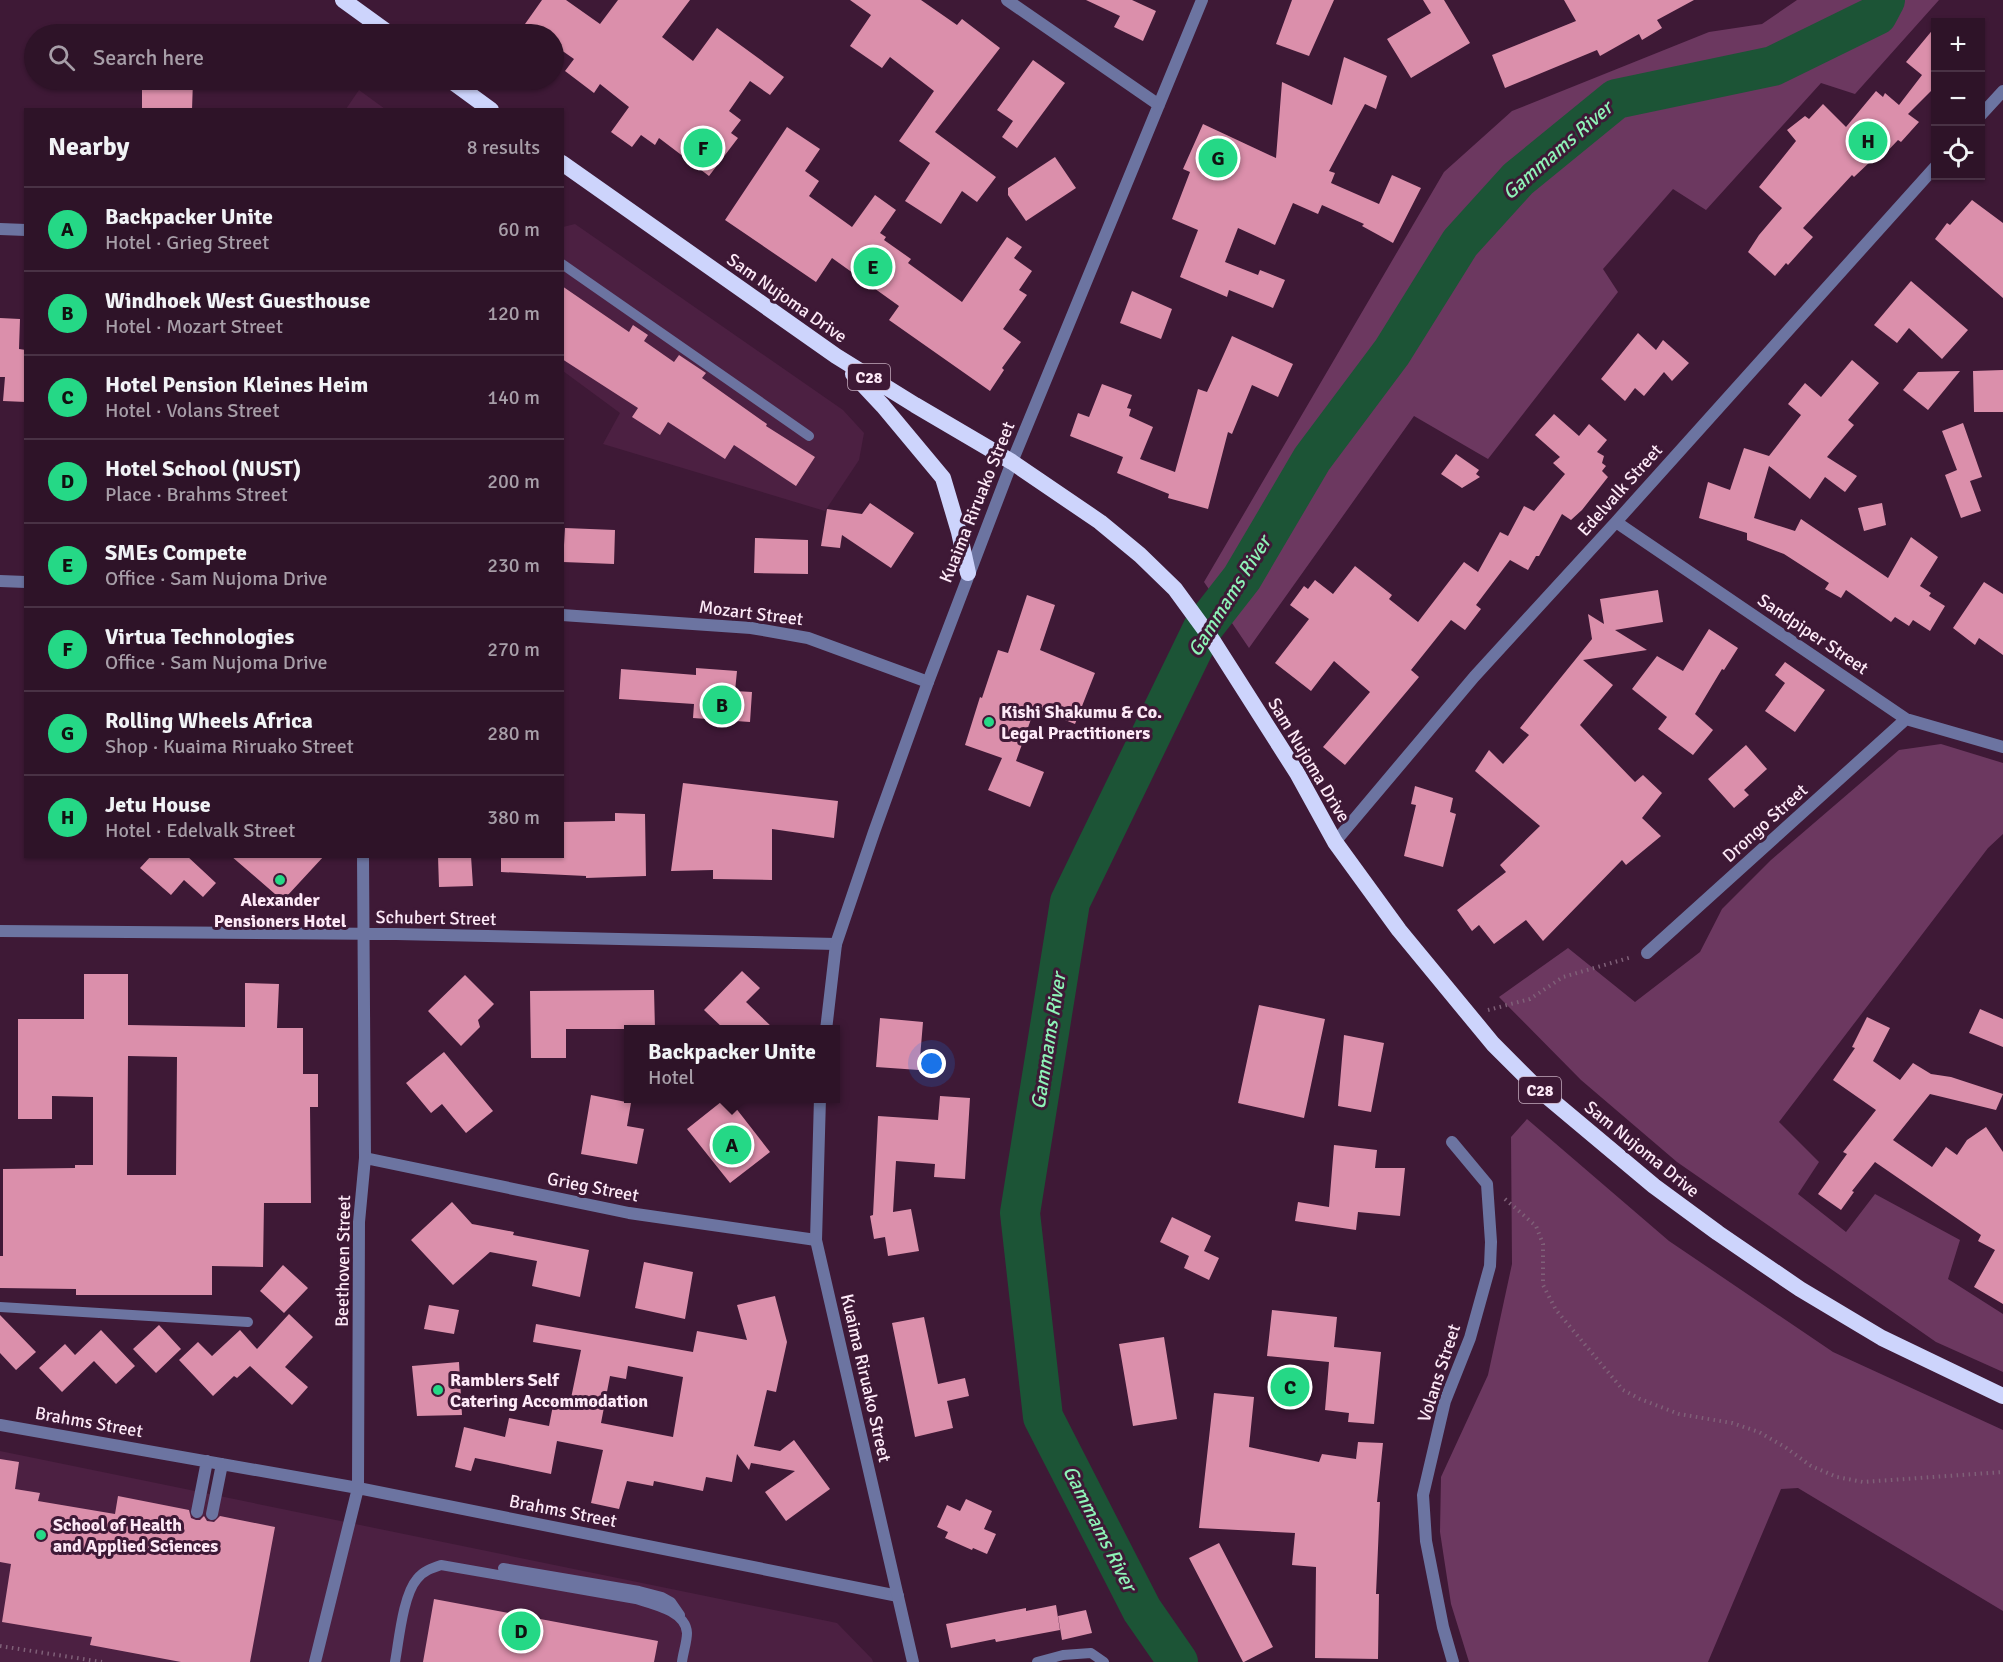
<!DOCTYPE html>
<meta charset="utf-8">
<style>
body{margin:0;font-family:Signika,sans-serif;background:#361c30;color:#f1f3f6}
.controls{position:absolute;right:18px;top:18px;display:grid;overflow:hidden;border-radius:0px;box-shadow:0 2px 4px #0004}
.controls button{width:54px;height:54px;display:grid;place-items:center;padding:0;border:0;border-bottom:2px solid #493245;background:#2e1328;color:#f1f3f6;font:30px sans-serif}
.you{position:absolute;left:932px;top:1064px;width:21px;height:21px;margin:-15px;border:4px solid #fff;border-radius:50%;background:#1a73e8;box-shadow:0 0 0 9px #1a73e833}
.badge{display:grid;place-items:center;width:39px;height:39px;border-radius:50%;background:#25d886;color:#111;font-size:20px;font-weight:700}
.pin{position:absolute;translate:-50% -50%;border:3px solid #fff;box-shadow:0 2px 6px #0006}
.popup{position:absolute;left:624px;top:1025px;width:216px;height:78px;box-sizing:border-box;display:grid;place-content:center;border-radius:0px;background:#2e1328;filter:drop-shadow(0 2px 4px #0005);font-size:20px;white-space:nowrap;color:#a79ea8}
.popup b{font-size:22px;color:#f1f3f6}
.popup::after{content:'';position:absolute;left:50%;top:100%;margin-left:-12px;border:12px solid transparent;border-top-color:#2e1328}
.list{margin:0;padding:0;list-style:none}
h2{display:flex;justify-content:space-between;align-items:center;height:78px;margin:0;padding:0 24px;font-size:26px}
h2 small{font-size:20px;font-weight:400;color:#a79ea8}
.list li{display:grid;grid-template-columns:39px 1fr auto;gap:18px;align-items:center;box-sizing:border-box;height:84px;padding:0 24px;border-top:2px solid #493245}
.list b{display:block;font-size:22px;white-space:nowrap}
.list p{margin:0;font-size:20px;white-space:nowrap;color:#a79ea8}
.list em{font-size:20px;font-style:normal;color:#a79ea8}
.icon{flex:none;width:33px;height:33px;fill:none;stroke:currentColor;stroke-width:2;stroke-linecap:round;stroke-linejoin:round}
.map{position:relative;flex:none;width:2003px;height:1662px;overflow:hidden}
.search{position:absolute;background:#2e1328;box-shadow:0 2px 4px #0004;left:24px;top:24px;width:540px;height:66px;display:flex;align-items:center;gap:15px;box-sizing:border-box;padding:0 21px;border-radius:33px;color:#a79ea8;font-size:22px}
.panel{position:absolute;background:#2e1328;box-shadow:0 2px 4px #0004;left:24px;top:108px;width:540px;height:750px;border-radius:0px}
.map>svg:first-child{display:block}
.built{fill:#4c2042}
.green{fill:#6c3860}
.lines{fill:none;stroke-linecap:round;stroke-linejoin:round}
.river{stroke:#1c5436;stroke-width:40}
.building{fill:#db8fab;fill-rule:evenodd}
.path{stroke:#7f6078;stroke-width:4;stroke-dasharray:1.5 4.5;stroke-linecap:butt}
.service{stroke:#6c74a1;stroke-width:10}
.minor{stroke:#6c74a1;stroke-width:12}
.tertiary{stroke:#6c74a1;stroke-width:12}
.trunk{stroke:#cdd4fc;stroke-width:16}
.poi-dot{fill:#25d886;stroke:#3e1936;stroke-width:2}
.labels{text-anchor:middle;stroke-width:6;stroke-linejoin:round;paint-order:stroke}
.shield{fill:#3e1936;stroke:#c4abbd;stroke-width:1.5}
.shield-label{font-size:16px;font-weight:bold;fill:#fde9f7}
.street-label{font-size:18px;fill:#fde9f7;stroke:#3e1936}
.poi-label{font-size:18px;font-weight:bold;fill:#fde9f7;stroke:#3e1936;text-anchor:start}
.water-label{font-size:20px;font-style:italic;fill:#8ef3b7;stroke:#3e1936}
</style>
<div class="map">
<svg width="2003" height="1662" viewBox="0 0 2003 1662">
<rect width="100%" height="100%" fill="#3e1936"/>
<path class="built" d="M359,90l26,19h-39z
M575,224l268,186 21,23 -5,27 -34,51 -222,-67 17,-31 -57,-42v-144z
M0,1451l837,172 35,36 1,3h-873z"/>
<path class="green" d="M1797,0h142l-84,94 -34,-11 -115,127 -33,-21 -70,80 15,23 -130,167 -74,-43 -165,232 -45,-66 240,-410 68,-61 197,-79 53,-8z
M1941,744l62,19v71l-15,14 -209,274 40,40 -21,32 48,38 29,-38 85,46 -12,39 55,35v58l-67,-30 -259,-180 -96,-82 -82,-83 69,-49 67,54 65,-50 22,-43 49,-49 128,-110z
M1527,1119l142,122 164,111 170,78v181l-205,-123 -17,1 -73,173h-239l-18,-58 -11,-72 1,-55 47,-102 24,-111 -1,-127z"/>
<g class="lines">
<path class="river" d="M1178,1662l-36,-52 -99,-193 -23,-204 50,-311 133,-274 39,-50 70,-119 80,-107 68,-109 58,-64 98,-80 157,-33 104,-51 8,-15"/>
</g>
<path class="building" d="M542,0h24l34,24 18,-24h72l-28,37 31,24 24,-33 67,49 -14,18 -20,-14 -21,30 12,9 -10,13 7,5 -29,38 -50,-38 -4,7 -14,-10 -9,12 -21,-15 18,-25 -29,-23 -6,9 -29,-22 9,-12 -20,-14v-11h-15l-14,-10z
M850,0h71l36,25 5,-6 38,29 -65,84 61,45 -19,25 -15,-11 -21,33 -36,-23 25,-38 -31,-22 35,-50 -44,-34 -8,11 -32,-22 21,-31z
M1086,0h46l24,11 -13,30 -29,-14 6,-11z
M1292,0h42l-25,56 -33,-12z
M1423,0h21l26,43 -59,35 -24,-39 44,-26z
M1564,0h130l-37,20 5,8 -20,12 -3,-6 -39,22 -3,-6 -92,38 -13,-33 84,-34z
M1935,27v60l-27,27 11,8 -18,20 -3,-2 -19,20h-7l-18,17 -2,-2 -49,53 10,9 -25,28 -2,-2 -11,13 -27,-24 11,-17 23,-27 -23,-21 37,-46 -9,-11 18,-14 4,3 14,-15 23,23 30,-36 7,6 2,-4 14,12 23,-30 -16,-13z
M1344,57l43,19 -11,33 -11,-5 -36,67 6,2 -4,10 48,21 13,-29 29,13 -28,55 -31,-17 2,-2 -42,-19 -4,9 -25,-11 -18,42 -37,-17 -13,34 33,13 2,-5 25,10 -12,28 -44,-18 -2,7 -47,-20 18,-47 -26,-11 18,-47 -7,-3 20,-45 73,34 6,-76 50,23z
M1033,60l32,23 -48,65 -15,-11 11,-16 -16,-11z
M142,80h51l-1,30h-50z
M787,127l33,22 -15,22 14,10 -10,15 43,31 23,-32 21,15 -16,23 6,4 -2,3 27,19 -3,4 54,39 45,-65 15,10 -8,11 18,13 -13,19 8,5 -24,34 18,13 -19,26 2,2 -14,21 -101,-71 10,-14 -67,-48 -16,24 -91,-62z
M1055,157l21,31 -50,33 -18,-26v-7z
M1972,200l31,23v75l-68,-59 12,-16 3,2z
M1911,281l57,49 -26,29 -33,-31 -12,15 -23,-18z
M562,286l67,46 4,-7 15,10 -4,6 30,21 5,-7 27,18 -4,5 65,46 -1,2 49,31 -19,29 -62,-41 -9,14 -57,-37 -8,13 -28,-18 6,-9 -76,-49z
M1132,291l40,18 -11,30 -41,-16z
M0,318l20,1 -1,30 7,1v52l-23,-1 2,-24h-5z
M1638,333l18,17 7,-10 26,23 -17,18 -8,-9 -20,24 -9,-8 -10,13 -24,-22z
M1232,336l61,28 -15,33 -26,-12 -20,49 -4,-2 -20,77 -40,-11 1,-4 -52,-21 6,-16 -53,-21 8,-23 11,4 13,-33 30,11 -5,13 4,1 -2,7 24,11 -13,32 35,13 23,-83 9,3z
M1852,360l27,23 -31,37 6,5 -27,32 30,19 -12,16 -20,-15 -15,22 -41,-33 -15,52 41,13 6,-12 87,59 23,-41 27,20 -18,29 11,7 -2,3 16,10 -15,25 -17,-11 -4,6 -14,-9 -4,5 -45,-32 -5,8 -16,-9 4,-6 -45,-29 -37,-14v-7l-48,-15 9,-36 22,8 14,-42 25,8 32,-41 -13,-11 17,-21 16,14z
M2003,370v42h-29l-1,-41z
M1960,371l-32,39 -25,-20 15,-18z
M1554,414l25,22 10,-12 18,16 -10,12 7,4 -2,7 4,3 -4,5 6,6 -26,33 -11,10 -9,-6 -23,42h-3l-8,14 -18,-10 -34,45 5,4 -16,21 -14,-10 -40,50 8,7 -74,88 -22,-18 47,-55 -36,-31 -23,30 -36,-28 34,-44 -19,-14 14,-19 4,3 7,-9 18,14 22,-28 37,29 -3,4 29,23 46,-60 14,10 22,-40 8,4 16,-30 10,5 31,-37 -12,-11 7,-6 -25,-22z
M1963,423l19,54 -12,4 11,30 -20,7 -16,-43 12,-5 -15,-39z
M1456,454l23,16 -3,4 4,3 -18,11 -21,-14z
M870,503l44,30 -23,35 -49,-33 -2,13 -19,-2 6,-37 35,5z
M1882,503l4,22 -22,6 -6,-23z
M565,528l50,2 -1,34 -51,-2z
M755,538l53,2v34l-54,-1z
M1984,582l19,12v61l-24,-17 -4,7 -22,-17z
M1658,590l5,32 -48,8 32,20 -64,10 30,25 -33,40 55,57 8,-7 19,18 -20,25 19,18 -35,29 -4,-5 -79,81 -17,-21 -32,24 -15,-19 -7,6 -15,-21 49,-38 -6,-7 40,-39 -65,-55 14,-21 14,14 26,-29 -9,-7 72,-89 -4,-25 16,10 -4,-25z
M1027,595l28,10 -15,45 55,23 -20,51 -40,-16 -19,53 28,11 -14,35 -42,-17 14,-32 -37,-13 15,-48 2,1 16,-48 10,3z
M1709,629l29,19 -14,22 -2,-1 -27,45 18,16 -20,25 -35,-26 9,-12 -35,-28 25,-33 26,15z
M1785,662l40,28 -30,42 -30,-21 20,-28 -10,-8z
M696,668l41,3 -2,20 17,1 -2,30 -57,-4 1,-14 -75,-5 2,-30 75,6z
M1746,745l21,24 -23,21 5,5 -15,13 -26,-29z
M683,783l155,18 -4,37 -62,-9v51l-59,-1v-9l-42,1z
M1415,786l38,12 -3,14 6,2 -13,53 -39,-11 12,-51 -5,-1z
M615,813l30,1 1,62 -60,2v-2l-85,-4v-16h61v-34l53,-1z
M151,856h36l29,27 -13,14 -19,-17 -13,15 -31,-27z
M231,856h93l-37,40 -12,-2z
M438,856h33l2,30 -34,1z
M742,971l18,17 -14,14 28,27h-50l-20,-19z
M84,974h44v51l117,2v-44l34,1 -2,44h26v46h15v33h-8l1,96h-47l-1,64 -51,-1v29h-136v-6l-76,-1v-32h3v-87l72,-1v-3h18v-68l-41,-1v23h-34v-100h66zM128,1056l49,1 -1,118h-49z
M465,975l29,29 -16,16 2,7 -19,19 -33,-35z
M654,990l1,39h-89v29h-35l-1,-67z
M1259,1005l66,14 -21,99 -66,-15z
M1980,1009l23,10v28l-34,-14z
M1867,1017l23,11 -17,33 27,19 13,-17 18,11 20,3 52,17 -7,16 -66,-16 -37,46 39,27 14,-20 11,8 10,-15 19,-13 17,25v152l-29,-17 21,-37 -17,-9 3,-6 -106,-73 -23,29 2,1 -13,18 -23,-16 29,-40 -4,-2 33,-42 -43,-30 22,-32 -3,-1z
M880,1018l43,4 -4,48 -43,-3z
M1344,1035l40,8 -13,69 -33,-6z
M444,1052l49,59 -27,22 -24,-29 -11,9 -25,-30z
M591,1095l40,8 -4,23 17,3 -7,35 -56,-10z
M940,1096l30,2 -5,81 -31,-2 1,-13 -39,-3 -3,51 18,-3 8,42 -31,5 -3,-19 -11,2 -4,-23 3,-1 5,-99 60,4z
M726,1098h2l42,54 -40,31 -43,-54z
M1334,1145l43,5 -2,18h30l-5,48 -42,-4 -2,18 -61,-9 3,-19 31,5z
M452,1202l20,22 42,8 -1,3 76,15 -9,47 -48,-11 5,-25 -47,-9 -37,33 -42,-45z
M1172,1217l39,19 -7,15 15,7 -10,22 -25,-12 5,-12 -29,-14z
M644,1262l49,10 -8,47 -50,-11z
M283,1265l25,23 -24,25 -24,-22z
M775,1296l12,46 -11,50 -9,-2 -13,56 26,5 14,-11 36,49 -44,32 -21,-29 30,-21 -44,-8 -2,7 -12,-16 -5,28 -26,-5 -3,14 -49,-10 -1,5 -26,-5 -8,28 -28,-6 12,-53 -46,-9 -6,33 -76,-16 -4,13 -16,-4 9,-40 41,10 4,-19 40,8 5,-26 16,3 11,-53 -48,-8 3,-18 157,28 4,-21 50,9 -10,-35zM628,1366l55,11 -10,60 -72,-14 9,-47 16,3z
M429,1305l30,5 -5,24 -30,-5z
M1272,1310l65,7 -3,30 47,5 -7,72 -26,-2 1,-9 -24,-3 4,-48 -62,-6z
M289,1314l24,23 -28,30 23,20 -16,18 -42,-39 -13,12 -3,-2 -21,20 -34,-36 19,-18 14,14 28,-26 17,19z
M0,1315l36,37 -20,18 -16,-17z
M924,1317l14,67 27,-6 4,18 -22,5 6,27 -38,9 -23,-114z
M159,1325l22,24 -25,24 -23,-24z
M101,1330l34,36 -19,18 -22,-23 -32,31 -23,-24 26,-24 10,11z
M1164,1337l13,82 -44,7 -14,-82z
M459,1362l3,53 -45,1 -5,-50z
M1214,1393l40,4 -5,50 70,15 3,-8 34,5 2,-17 25,1 -6,59h3l-4,92h3l-1,65 -63,-1 1,-91 -24,-2 3,-32 -96,-5z
M0,1459l19,3 -4,27 25,4 -2,8 77,13 3,-18 71,14 2,8 5,2h4l4,-4 3,5 7,1 6,-6 55,11 -25,135h-69l-91,-17 2,-8 -90,-15 9,-58 -11,-2z
M966,1499l26,12 -8,18 12,5 -9,20 -14,-6 -1,2 -27,-12 3,-6 -11,-5 10,-22 13,6z
M1219,1543l54,104 -29,15h-1l-54,-104z
M434,1599l224,42 -4,21h-231z
M1056,1605l4,25 -64,12 -1,-3 -44,9 -5,-24 80,-16v3z
M1086,1610l6,23 -30,7 -4,-24z"/>
<g class="lines">
<path class="path" d="M1488,1010l42,-11 33,-22 69,-20
M1505,1199l31,27 7,18v41l13,25 67,80 17,9 39,15 53,9 27,9 26,15 26,19 26,11 26,5 140,-10
M0,1646l102,16"/>
<path class="service" d="M562,264l247,172
M0,1307l248,15
M503,1568l136,23 23,6 9,5 9,13
M395,1662c4,-22 8,-67 22,-83 6,-8 15,-11 24,-14l195,34c16,5 50,12 51,34 0,9 -4,20 -5,29
M1037,1662l26,-7 28,-2 13,9"/>
<path class="minor" d="M1007,0l152,105
M1980,116l23,-25
M0,229l26,1
M1012,462l190,-462
M1616,522l290,197 97,28
M0,581l26,1
M562,615l189,13 57,10 120,44
M1335,842l139,-165 142,-155 320,-356
M0,931l396,3 440,10
M1647,953l259,-234
M1452,1142l35,42 4,58 -1,24 -20,72 -25,63 -22,94 3,46 17,86 10,35
M365,1158l264,55 187,27
M0,1425l358,63 540,108
M197,1512l10,-51
M212,1514l10,-50
M315,1662l43,-174 1,-266 6,-64 -2,-302"/>
<path class="tertiary" d="M826,1030l10,-86 38,-112 54,-150 84,-220
M820,1098l-4,142 97,422"/>
<path class="trunk" d="M343,0l47,34
M450,80l41,30
M562,163l274,193 79,49 97,57 88,60 40,33 35,34 38,52 84,132 38,69 64,88 94,114 44,44 117,98 64,47 82,56 82,49 121,58
M853,374l30,32 60,72 16,54 9,41"/>
</g>
<g class="poi-dot">
<circle cx="989" cy="722" r="6"/>
<circle cx="280" cy="880" r="6"/>
<circle cx="438" cy="1390" r="6"/>
<circle cx="41" cy="1535" r="6"/>
</g>
<g class="labels">
<g class="shield">
<rect x="848" y="364" width="42" height="26" rx="4.5"/>
<rect x="1519" y="1077" width="42" height="26" rx="4.5"/>
</g>
<g class="shield-label">
<text x="869" y="383">C28</text>
<text x="1540" y="1096">C28</text>
</g>
<g class="street-label">
<text transform="translate(787 298) rotate(35)" y="6">Sam Nujoma Drive</text>
<text transform="translate(1620 490) rotate(-48)" y="6">Edelvalk Street</text>
<text transform="translate(977 502) rotate(-68)" y="6">Kuaima Riruako Street</text>
<text transform="translate(751 613) rotate(7)" y="6">Mozart Street</text>
<text transform="translate(1813 634) rotate(34)" y="6">Sandpiper Street</text>
<text transform="translate(1309 760) rotate(59)" y="6">Sam Nujoma Drive</text>
<text transform="translate(1765 823) rotate(-42)" y="6">Drongo Street</text>
<text transform="translate(436 918) rotate(1)" y="6">Schubert Street</text>
<text transform="translate(1642 1149) rotate(39)" y="6">Sam Nujoma Drive</text>
<text transform="translate(593 1187) rotate(11)" y="6">Grieg Street</text>
<text transform="translate(343 1261) rotate(-89)" y="6">Beethoven Street</text>
<text transform="translate(1439 1373) rotate(-72)" y="6">Volans Street</text>
<text transform="translate(866 1378) rotate(77)" y="6">Kuaima Riruako Street</text>
<text transform="translate(89 1422) rotate(10)" y="6">Brahms Street</text>
<text transform="translate(563 1511) rotate(11)" y="6">Brahms Street</text>
</g>
<g class="poi-label">
<text x="1001" y="718">Kishi Shakumu &amp; Co.<tspan x="1001" dy="21">Legal Practitioners</tspan></text>
<text x="280" y="906" text-anchor="middle">Alexander<tspan x="280" dy="21">Pensioners Hotel</tspan></text>
<text x="450" y="1386">Ramblers Self<tspan x="450" dy="21">Catering Accommodation</tspan></text>
<text x="53" y="1531">School of Health<tspan x="53" dy="21">and Applied Sciences</tspan></text>
</g>
<g class="water-label">
<text transform="translate(1557 150) rotate(-41)" y="7">Gammams River</text>
<text transform="translate(1229 596) rotate(-58)" y="7">Gammams River</text>
<text transform="translate(1048 1041) rotate(-81)" y="7">Gammams River</text>
<text transform="translate(1100 1528) rotate(63)" y="7">Gammams River</text>
</g>
</g>
</svg>
<div class="controls">
<button>+</button>
<button>−</button>
<button><svg class="icon" aria-label="locate" viewBox="0 0 24 24"><circle cx="12" cy="12" r="6"/><path d="M12 2v4M12 18v4M2 12h4M18 12h4"/></svg></button>
</div>
<div class="you"></div>
<div class="pin badge" style="left:732px;top:1145px">A</div>
<div class="popup"><b>Backpacker Unite</b>Hotel</div>
<div class="pin badge" style="left:722px;top:705px">B</div>
<div class="pin badge" style="left:1290px;top:1387px">C</div>
<div class="pin badge" style="left:521px;top:1631px">D</div>
<div class="pin badge" style="left:873px;top:267px">E</div>
<div class="pin badge" style="left:703px;top:148px">F</div>
<div class="pin badge" style="left:1218px;top:158px">G</div>
<div class="pin badge" style="left:1868px;top:141px">H</div>
<div class="search"><svg class="icon" aria-label="search" viewBox="0 0 24 24"><circle cx="10" cy="10" r="6"/><path d="M15 15l6 6"/></svg>Search here</div>
<section class="panel">
<h2>Nearby<small>8 results</small></h2>
<ul class="list">
<li><span class="badge">A</span><div><b>Backpacker Unite</b><p>Hotel · Grieg Street</p></div><em>60 m</em></li>
<li><span class="badge">B</span><div><b>Windhoek West Guesthouse</b><p>Hotel · Mozart Street</p></div><em>120 m</em></li>
<li><span class="badge">C</span><div><b>Hotel Pension Kleines Heim</b><p>Hotel · Volans Street</p></div><em>140 m</em></li>
<li><span class="badge">D</span><div><b>Hotel School (NUST)</b><p>Place · Brahms Street</p></div><em>200 m</em></li>
<li><span class="badge">E</span><div><b>SMEs Compete</b><p>Office · Sam Nujoma Drive</p></div><em>230 m</em></li>
<li><span class="badge">F</span><div><b>Virtua Technologies</b><p>Office · Sam Nujoma Drive</p></div><em>270 m</em></li>
<li><span class="badge">G</span><div><b>Rolling Wheels Africa</b><p>Shop · Kuaima Riruako Street</p></div><em>280 m</em></li>
<li><span class="badge">H</span><div><b>Jetu House</b><p>Hotel · Edelvalk Street</p></div><em>380 m</em></li>
</ul>
</section>
</div>
